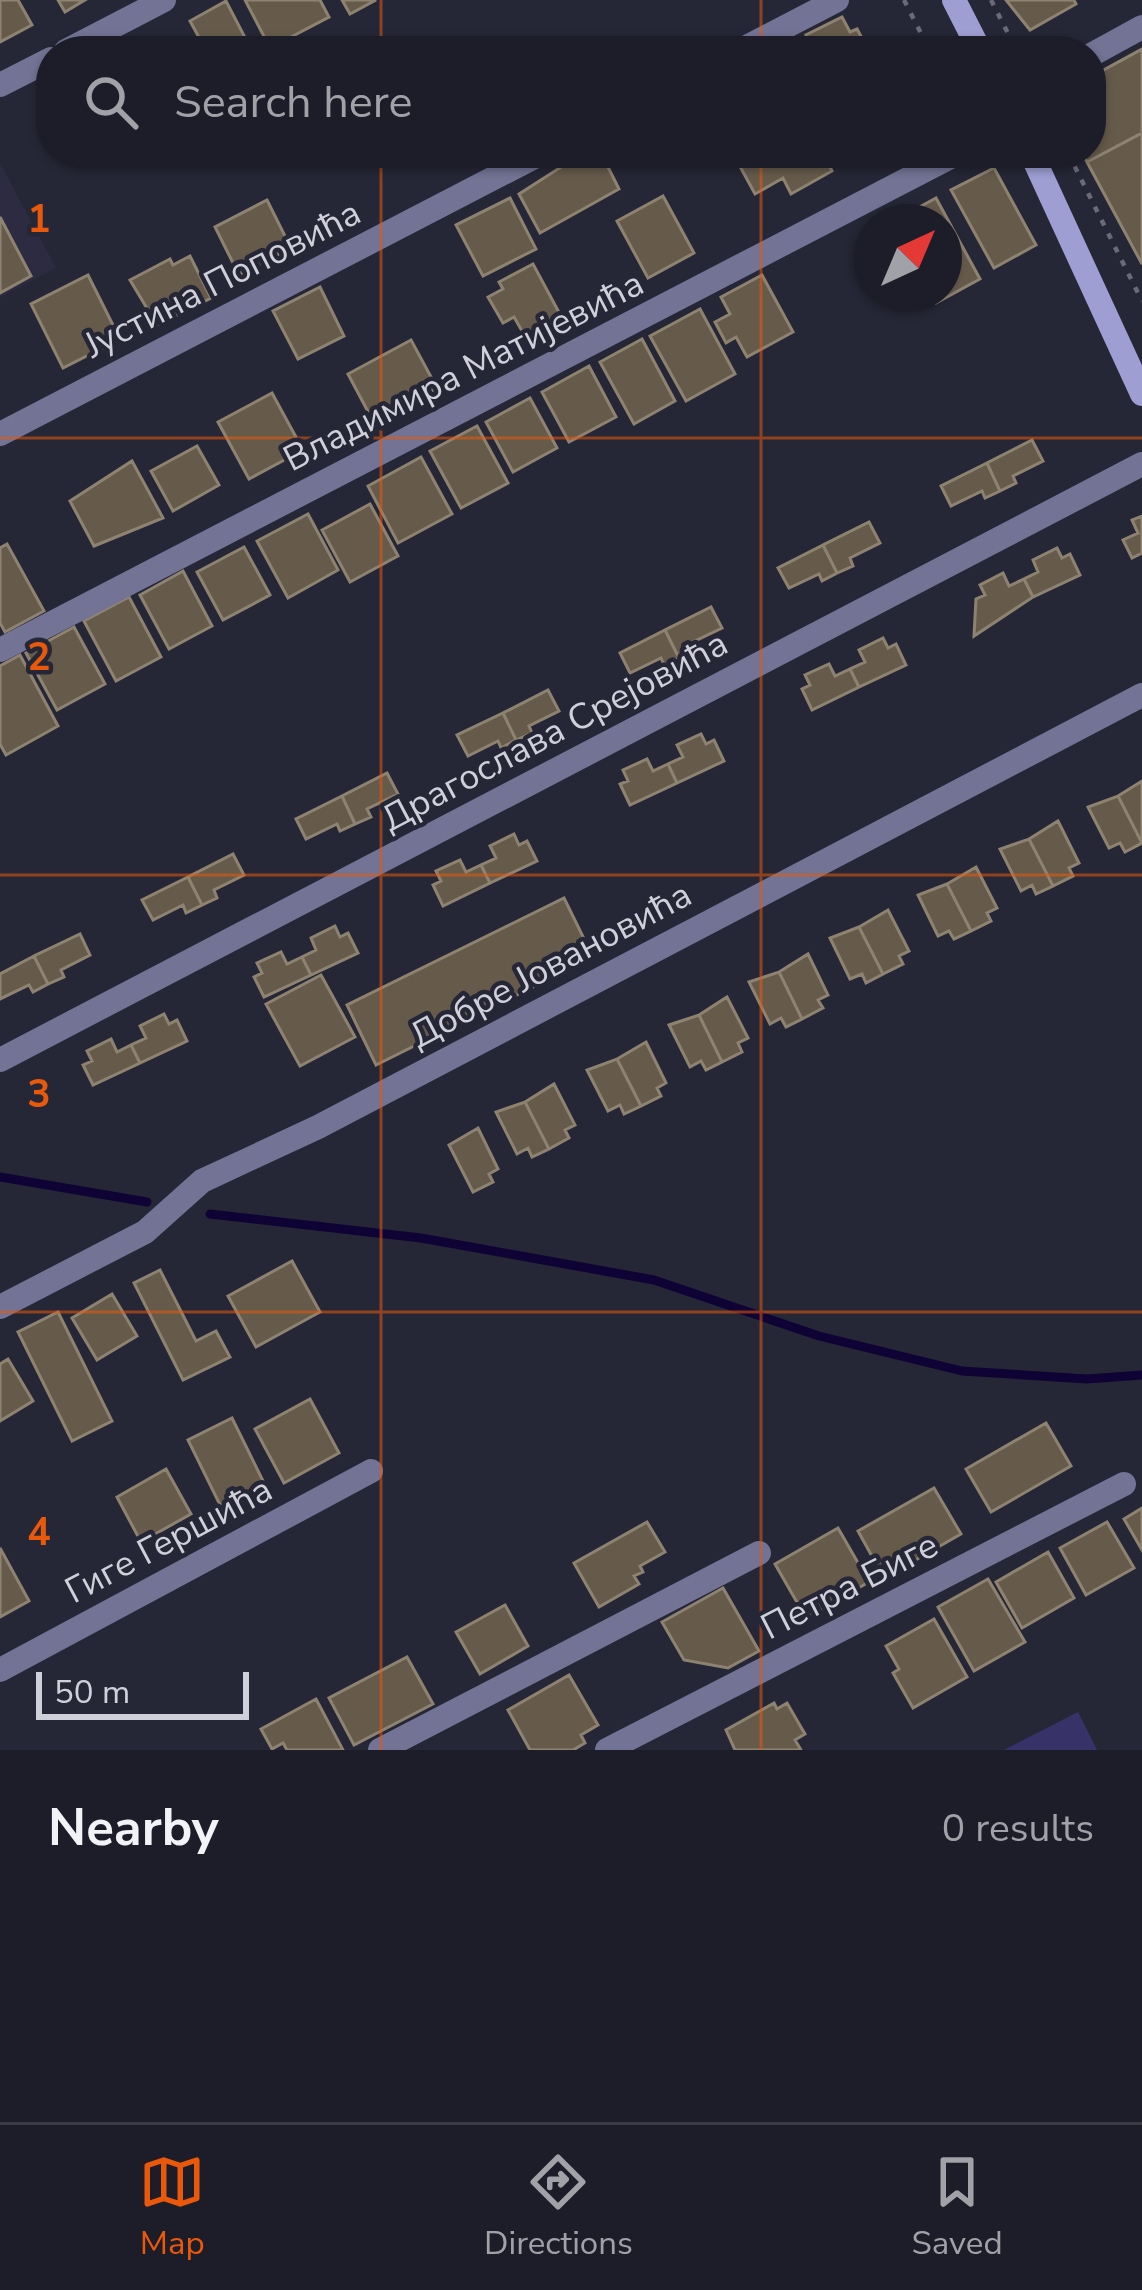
<!DOCTYPE html>
<meta charset="utf-8">
<style>
body{margin:0;font-family:"Nunito Sans",sans-serif;background:#292a34;color:#f1f3f6}
.compass{position:absolute;left:854px;top:204px;width:108px;height:108px;border-radius:50%;background:#1c1d28;box-shadow:0 3px 9px #0004;rotate:44deg}
.scale{position:absolute;left:36px;bottom:30px;width:213px;box-sizing:border-box;padding-left:12px;border:6px solid #d0d0da;border-top:0;font-size:33px;line-height:42px;white-space:nowrap;color:#d0d0da;-webkit-text-stroke:9px #262736;paint-order:stroke}
.list{margin:0;padding:0;list-style:none}
h2{display:flex;justify-content:space-between;align-items:center;height:156px;margin:0;padding:0 48px;font-size:51px}
h2 small{font-size:39px;font-weight:400;color:#a0a2a8}
.icon{flex:none;width:66px;height:66px;fill:none;stroke:currentColor;stroke-width:2;stroke-linecap:round;stroke-linejoin:round}
.map{position:relative;flex:none;width:1142px;height:1750px;overflow:hidden}
.search{position:absolute;background:#1c1d28;box-shadow:0 3px 9px #0004;left:36px;right:36px;top:36px;height:132px;display:flex;align-items:center;gap:30px;box-sizing:border-box;padding:0 42px;border-radius:48px;color:#a0a2a8;font-size:45px}
.sheet{height:372px;background:#1c1d28}
nav{display:flex;justify-content:space-around;align-items:center;box-sizing:border-box;height:168px;border-top:3px solid #3a3b45;background:#1c1d28;font-size:33px;color:#a0a2a8}
nav a{display:grid;justify-items:center;gap:6px}
nav .on{color:#ea580c}
.map>svg:first-child{display:block}
.built{fill:#2c2b41}
.green{fill:#373368}
.lines{fill:none;stroke-linecap:round;stroke-linejoin:round}
.stream{stroke:#0f0335;stroke-width:9}
.building{fill:#665b4b;stroke:#8e8271;stroke-width:3}
.path{stroke:#6a6b78;stroke-width:4.5;stroke-dasharray:6 9;stroke-linecap:butt}
.street{stroke:#737395;stroke-width:24}
.secondary{stroke:#9e9ed3;stroke-width:24}
.grid{fill:none;stroke:#e8590c;stroke-width:3;stroke-opacity:0.55}
.labels{text-anchor:middle;stroke-width:9;stroke-linejoin:round;paint-order:stroke}
.street-label{font-size:36px;fill:#d0d0da;stroke:#262736}
.grid-label{font-size:39px;text-anchor:middle;font-weight:bold;fill:#e8590c;stroke:#262736;stroke-width:9;stroke-linejoin:round;paint-order:stroke}
</style>
<div class="map">
<svg width="1142" height="1750" viewBox="0 0 1142 1750">
<rect width="100%" height="100%" fill="#262736"/>
<path class="built" d="M0,163l56,105 -56,29z"/>
<path class="green" d="M1078,1712l19,38h-93z"/>
<g class="lines">
<path class="stream" d="M0,1177l147,25
M210,1214l211,24 233,42 165,56 143,35 125,8 55,-4"/>
</g>
<path class="building" d="M0,0h18l14,25 -32,17z
M58,0h27l-20,12z
M245,0h75l9,17 -59,31z
M342,0h34l-26,14z
M1006,0h68l2,4 -46,26z
M226,1l26,50h-68l17,-10 -11,-20z
M842,17l8,15 7,-3 12,22h-54l-9,-16z
M160,38l7,13h-31z
M1142,49v84l-55,29 -5,-9h9v-76z
M1142,133v131l-55,-102z
M583,153h18l18,36 -79,44 -21,-39z
M747,153h76l9,18 -41,23 -8,-16 -28,16 -19,-35z
M994,168l42,77 -42,23 -43,-78z
M663,196l31,57 -46,25 -31,-57z
M510,198l26,51 -53,27 -27,-51z
M936,198l44,81 -44,24 -5,-9h13v-72h-52z
M267,200l24,48 -52,27 -24,-48z
M0,217l31,59 -31,17z
M190,256l21,42 -54,27 -27,-45 40,-21 3,6z
M533,264l29,54 -36,20 -12,-21 -11,6 -15,-26 15,-8 -4,-7z
M88,275l32,64 -57,29 -32,-64z
M762,275l31,57 -46,25 -11,-20 -10,6 -11,-21 15,-8 -9,-17z
M320,287l24,49 -46,23 -25,-48z
M700,309l35,65 -49,27 -36,-65z
M642,339l33,62 -41,23 -34,-62z
M411,340l26,48 -63,35 -26,-49z
M589,366l27,51 -47,25 -27,-50z
M272,393l31,57 -54,29 -31,-57z
M530,398l27,50 -44,24 -27,-50z
M477,426l31,57 -47,25 -31,-57z
M1032,440l11,21 -30,15 3,7 -16,8 -13,-28z
M197,446l22,39 -46,26 -22,-40z
M421,457l31,57 -54,29 -30,-57z
M132,461l31,57 -69,28 -24,-45z
M987,463l13,28 -15,7 -3,-7 -31,15 -10,-20z
M370,504l28,52 -48,26 -28,-52z
M308,514l30,56 -50,28 -31,-57z
M1142,516v37l-10,5 -9,-18 15,-7 -6,-13z
M869,522l11,21 -30,15 3,8 -16,7 -14,-28z
M7,544l37,67 -39,21 -5,-9v-75z
M823,545l14,28 -15,8 -3,-7 -30,14 -11,-20z
M244,547l26,48 -47,25 -26,-48z
M1057,548l5,10 8,-4 10,21 -47,22 -9,-18 14,-7 -5,-12z
M183,571l29,55 -43,23 -29,-54z
M1003,573l6,13 15,-7 9,18 -59,39 2,-37 9,-4 -5,-10z
M129,597l32,60 -45,24 -32,-60z
M711,607l11,21 -31,15 4,7 -16,8 -14,-28z
M74,627l31,57 -48,26 -31,-57z
M665,630l14,28 -15,7 -3,-7 -31,15 -10,-20z
M883,638l5,10 8,-4 10,21 -47,22 -9,-18 15,-7 -6,-12z
M20,655l38,71 -52,29 -6,-11v-78z
M829,664l6,12 15,-7 9,18 -47,23 -10,-21 8,-4 -5,-10z
M548,690l11,21 -30,15 3,7 -16,7 -13,-27z
M503,713l13,27 -15,8 -3,-7 -30,15 -11,-21z
M701,734l5,10 8,-4 10,21 -47,22 -9,-19 15,-7 -6,-12z
M647,759l6,12 15,-7 9,19 -47,22 -10,-21 8,-3 -5,-11z
M387,773l11,21 -31,15 4,8 -16,7 -13,-28z
M1142,781v62l-24,-47z
M342,796l13,28 -15,7 -3,-7 -31,15 -10,-20z
M1118,796l24,47 -17,9 -5,-9 -11,5 -21,-41z
M1058,821l21,42 -10,5 4,8 -20,10 -24,-47z
M514,834l5,11 8,-4 10,20 -47,22 -9,-18 15,-7 -6,-12z
M1029,839l24,47 -17,8 -4,-9 -11,6 -21,-42z
M233,854l11,21 -30,15 3,8 -15,7 -14,-28z
M460,860l6,12 15,-7 9,18 -47,23 -10,-21 8,-4 -5,-10z
M976,867l21,41 -10,5 4,8 -20,10 -24,-47z
M188,877l14,28 -16,8 -3,-8 -30,15 -11,-20z
M947,884l24,47 -17,8 -5,-8 -11,5 -20,-41z
M564,898l29,59 -217,108 -29,-60z
M888,910l21,41 -10,5 4,8 -20,10 -24,-47z
M335,926l5,11 8,-4 10,20 -47,22 -9,-18 14,-7 -5,-12z
M859,927l24,47 -17,9 -4,-9 -12,5 -20,-41z
M80,934l10,21 -29,15 3,7 -16,7 -14,-28z
M281,952l6,12 15,-7 9,18 -47,22 -10,-20 8,-4 -5,-10z
M808,954l20,41 -10,5 5,8 -21,11 -23,-47z
M34,956l14,28 -15,8 -4,-7 -29,14v-25z
M779,972l23,47 -16,8 -5,-9 -11,6 -21,-42z
M321,975l34,62 -55,29 -34,-62z
M727,997l21,41 -10,5 4,9 -20,10 -23,-47z
M164,1014l5,10 8,-4 10,21 -47,22 -9,-18 15,-7 -6,-12z
M699,1015l23,47 -16,8 -5,-9 -11,6 -21,-42z
M111,1039l6,13 14,-7 9,18 -47,22 -10,-20 9,-4 -5,-10z
M646,1042l20,41 -9,5 4,8 -20,10 -24,-47z
M617,1059l24,47 -17,8 -4,-9 -12,6 -21,-41z
M554,1084l21,41 -10,5 4,8 -20,11 -24,-47z
M525,1102l24,47 -17,8 -4,-9 -11,6 -21,-42z
M478,1128l20,41 -9,5 4,8 -20,10 -24,-47z
M292,1261l28,51 -64,35 -28,-51z
M160,1270l36,71 20,-10 14,26 -47,23 -49,-97z
M112,1294l25,42 -40,24 -25,-42z
M58,1312l54,109 -40,20 -54,-109z
M8,1359l25,42 -33,20v-57z
M310,1399l29,54 -55,30 -29,-54z
M232,1418l35,71 -44,22 -35,-71z
M1046,1423l25,43 -80,46 -25,-43z
M166,1469l25,45 -50,28 -24,-45z
M934,1488l27,46 -77,44 -26,-47z
M1142,1508v42l-18,-31z
M647,1522l18,30 -25,14 3,6 -9,4 5,8 -40,23 -25,-44z
M1107,1522l27,46 -48,27 -26,-47z
M838,1528l31,54 -63,36 -31,-54z
M0,1548l29,53 -29,16z
M1048,1552l26,46 -52,30 -26,-46z
M988,1579l37,63 -51,29 -36,-64z
M723,1588l36,63 -31,17 -44,-8 -22,-38z
M505,1605l23,41 -48,28 -24,-42z
M934,1619l33,58 -54,31 -20,-35 6,-4 -13,-23z
M407,1657l26,47 -79,41 -25,-47z
M569,1675l29,50 -17,10 4,8 -12,7h-43l-22,-40z
M316,1699l27,51h-56l-4,-7 -11,6 -11,-20z
M774,1703l3,6 10,-6 18,31 -10,6 6,10h-66l-9,-20z"/>
<g class="lines">
<path class="path" d="M904,0l26,51
M991,0l26,51
M1068,153l74,148"/>
<path class="street" d="M66,51l98,-51
M739,51l98,-51
M1091,55l51,-28
M0,85l51,-26
M0,434l542,-281
M0,650l958,-497
M0,1060l1142,-596
M0,1307l145,-75 57,-51 116,-54 824,-432
M0,1670l371,-199
M380,1750l379,-197
M607,1750l517,-266"/>
<path class="secondary" d="M954,0l26,51
M1031,153l111,241"/>
</g>
<path class="grid" d="M381,0v51M761,0v51M381,153v1597M761,153v1597M0,438h1142M0,875h1142M0,1312h1142"/>
<g class="labels">
<g class="street-label">
<text transform="translate(222 278) rotate(-27)" y="13">Јустина Поповића</text>
<text transform="translate(463 370) rotate(-27)" y="13">Владимира Матијевића</text>
<text transform="translate(554 730) rotate(-28)" y="13">Драгослава Срејовића</text>
<text transform="translate(550 964) rotate(-28)" y="13">Добре Јовановића</text>
<text transform="translate(168 1539) rotate(-28)" y="13">Гиге Гершића</text>
<text transform="translate(849 1585) rotate(-27)" y="13">Петра Биге</text>
</g>
</g>
<g class="grid-label">
<text x="39" y="232">1</text>
<text x="39" y="670">2</text>
<text x="39" y="1107">3</text>
<text x="39" y="1545">4</text>
</g>
</svg>
<svg class="compass" viewBox="-18 -18 36 36"><path d="M0-13l5 13h-10z" fill="#e53935"/><path d="M0 13l5-13h-10z" fill="#a0a2a8"/></svg>
<div class="scale">50 m</div>
<div class="search"><svg class="icon" aria-label="search" viewBox="0 0 24 24"><circle cx="10" cy="10" r="6"/><path d="M15 15l6 6"/></svg>Search here</div>
</div>
<section class="sheet">
<h2>Nearby<small>0 results</small></h2>
<ul class="list">
</ul>
</section>
<nav>
<a class="on"><svg class="icon" aria-label="map" viewBox="0 0 24 24"><path d="M3 6l6-2 6 2 6-2v14l-6 2-6-2-6 2zM9 4v14M15 6v14"/></svg>Map</a>
<a><svg class="icon" aria-label="directions" viewBox="0 0 24 24"><path d="M12 3l9 9-9 9-9-9zM9 14v-3h6M13 9l2 2-2 2"/></svg>Directions</a>
<a><svg class="icon" aria-label="saved" viewBox="0 0 24 24"><path d="M7 4h10v16l-5-4-5 4z"/></svg>Saved</a>
</nav>
